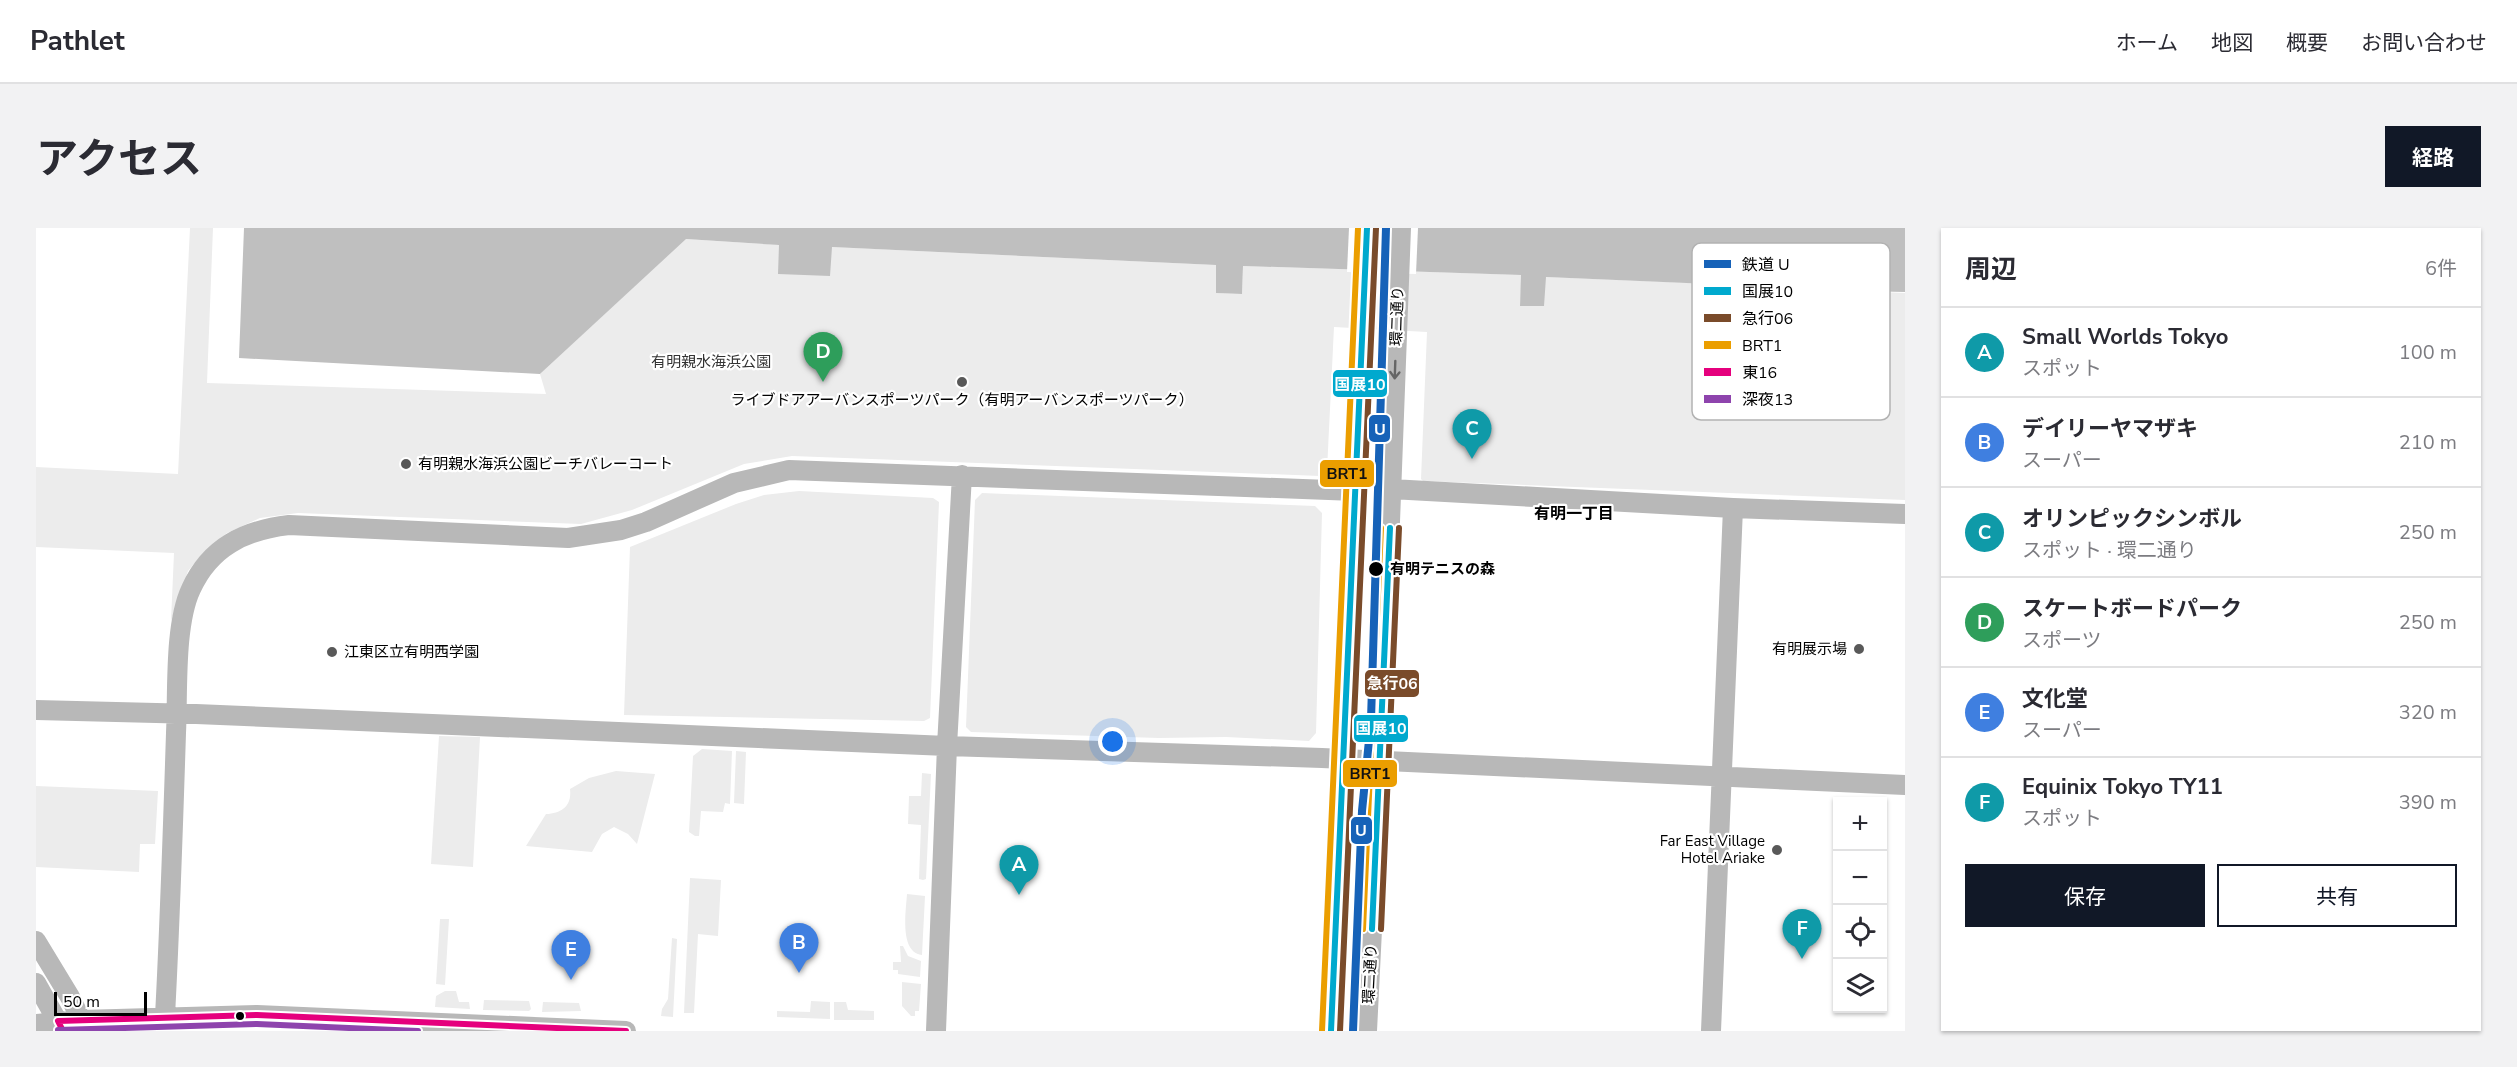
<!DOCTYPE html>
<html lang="ja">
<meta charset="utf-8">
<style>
body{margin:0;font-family:"Nunito Sans","Noto Sans JP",sans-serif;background:#f2f2f3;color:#2b2b33}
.controls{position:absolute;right:18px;bottom:18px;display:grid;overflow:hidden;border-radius:0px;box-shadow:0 2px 4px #0004}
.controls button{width:54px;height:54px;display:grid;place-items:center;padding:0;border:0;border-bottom:2px solid #e1e1e2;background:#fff;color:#2b2b33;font:30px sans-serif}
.scale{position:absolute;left:18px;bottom:15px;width:93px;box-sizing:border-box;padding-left:6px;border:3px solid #000;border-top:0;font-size:16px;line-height:21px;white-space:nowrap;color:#000;-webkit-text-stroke:4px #fff;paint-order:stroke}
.you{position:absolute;left:1077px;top:514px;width:21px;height:21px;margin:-15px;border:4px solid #fff;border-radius:50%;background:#1a73e8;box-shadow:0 0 0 9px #1a73e833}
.badge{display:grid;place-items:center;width:39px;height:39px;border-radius:50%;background:#111827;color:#fff;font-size:20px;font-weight:700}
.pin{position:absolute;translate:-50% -50px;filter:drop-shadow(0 2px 3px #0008)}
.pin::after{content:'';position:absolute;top:32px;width:21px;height:18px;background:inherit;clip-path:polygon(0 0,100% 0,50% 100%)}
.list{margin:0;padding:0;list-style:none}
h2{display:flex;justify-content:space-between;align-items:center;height:78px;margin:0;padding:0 24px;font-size:26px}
h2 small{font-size:20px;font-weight:400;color:#7c7c81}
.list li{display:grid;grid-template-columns:39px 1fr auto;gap:18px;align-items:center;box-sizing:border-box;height:90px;padding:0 24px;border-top:2px solid #e1e1e2}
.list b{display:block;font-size:22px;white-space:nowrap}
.list p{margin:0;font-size:20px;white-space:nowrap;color:#7c7c81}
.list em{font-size:20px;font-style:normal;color:#7c7c81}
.actions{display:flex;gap:12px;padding:18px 24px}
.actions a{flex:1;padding:14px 0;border:2px solid #111827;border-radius:0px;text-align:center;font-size:21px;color:#111827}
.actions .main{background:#111827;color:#fff}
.icon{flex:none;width:33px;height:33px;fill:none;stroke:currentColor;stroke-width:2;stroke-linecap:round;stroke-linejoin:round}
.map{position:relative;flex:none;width:1869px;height:803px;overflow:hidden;border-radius:0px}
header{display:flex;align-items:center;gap:36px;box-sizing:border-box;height:84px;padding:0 30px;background:#fff;border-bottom:2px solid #e1e1e2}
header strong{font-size:28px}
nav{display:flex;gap:33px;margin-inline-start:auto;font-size:21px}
.intro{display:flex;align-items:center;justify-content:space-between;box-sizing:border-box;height:144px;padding:0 36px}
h1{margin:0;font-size:42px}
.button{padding:15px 27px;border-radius:0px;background:#111827;color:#fff;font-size:21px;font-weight:700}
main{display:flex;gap:36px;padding:0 36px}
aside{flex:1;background:#fff;border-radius:0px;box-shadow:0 2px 4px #0004}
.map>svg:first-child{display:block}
.green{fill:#ececec}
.water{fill:#bfbfbf}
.pier{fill:#fff}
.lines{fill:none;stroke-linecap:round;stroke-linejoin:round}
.secondary{stroke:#b8b8b8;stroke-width:20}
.bus-1-casing{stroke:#fff;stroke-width:10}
.bus-2-casing{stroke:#fff;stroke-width:10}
.bus-3-casing{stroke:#fff;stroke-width:10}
.bus-4-casing{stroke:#fff;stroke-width:10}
.bus-5-casing{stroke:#fff;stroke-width:10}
.bus-1{stroke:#00a9ce;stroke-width:6}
.bus-2{stroke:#7a4b2a;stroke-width:6}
.bus-3{stroke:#eb9e00;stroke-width:6}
.bus-4{stroke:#e5007d;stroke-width:6}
.bus-5{stroke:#8e44ad;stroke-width:6}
.rail-1-casing{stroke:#fff;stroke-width:12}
.rail-1{stroke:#1662b8;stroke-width:8}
.oneway{stroke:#656565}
.poi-dot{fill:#595959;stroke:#fff;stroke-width:2}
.stop-dot{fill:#000;stroke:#fff;stroke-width:2}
.labels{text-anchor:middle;stroke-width:4.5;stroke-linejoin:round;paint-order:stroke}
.street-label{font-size:15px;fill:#000;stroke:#fff}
.park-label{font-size:15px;fill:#333;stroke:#fff}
.poi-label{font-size:15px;fill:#000;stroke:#fff;text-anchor:start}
.stop-label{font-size:15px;font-weight:bold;fill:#000;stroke:#fff;text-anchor:start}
.neighbourhood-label{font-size:16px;font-weight:bold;fill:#000;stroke:#fff}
.key{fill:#fff;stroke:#b2b2b2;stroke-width:1.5}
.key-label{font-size:16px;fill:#000}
.line-badge{stroke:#fff;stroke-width:2}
.badge-label{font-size:16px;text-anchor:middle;font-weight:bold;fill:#fff}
.pale-badge-label{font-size:16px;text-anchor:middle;font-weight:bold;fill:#111}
</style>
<header>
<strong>Pathlet</strong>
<nav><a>ホーム</a><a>地図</a><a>概要</a><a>お問い合わせ</a></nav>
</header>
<div class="intro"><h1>アクセス</h1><a class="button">経路</a></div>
<main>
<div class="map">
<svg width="1869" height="803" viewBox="0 0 1869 803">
<rect width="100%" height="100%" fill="#fff"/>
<path class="green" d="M154,0h23l-6,155 339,11 -6,-20 145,-135 95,6 -1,29 53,-27 384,18 1,28 25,1 1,-28 279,9 -2,30 26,-28 261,11 -2,29 53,2 1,-28 46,2v207l-482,-19 -2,-2 6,-147 -93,-5 -7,143 -7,6 -528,-20 -48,8 -112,46 -51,14 -283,-11 -38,5 -33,15 -25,21 -14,17 -17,50 3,-68 -138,-6v-80l142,7z
M763,263l134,7 6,4 -9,216 -6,3 -300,-6 6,-168 106,-43 28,-9z
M946,265l333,13 7,7 -6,220 -7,8 -83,-4 -67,1 -188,-6 -5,-5 9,-227z
M403,508l41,1 -7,130 -42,-3z
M666,521l30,2 -2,53 -5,-1 -2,9 -22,-1 -2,25h-4l-6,-4 4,-76z
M700,523l10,1 -2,52 -10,-1z
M580,543l39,3 -18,70 -9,-10 -14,-7 -12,7 -10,18 -66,-6 20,-32c16,-1 26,-8 24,-25l19,-11z
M886,545l9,1 -5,105 -3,1 -4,-1 2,-54 -13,-1 1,-28h12z
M0,558l122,5 -3,53h-15l-1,28 -103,-5z
M654,650l31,2 -3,56 -20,-2 -4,79h-10z
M871,666l18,2 -3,59c-23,-3 -16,-44 -15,-61z
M404,691h9l-4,66 -9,-1z
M636,710l5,1 -4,78 -12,-1 1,-7 6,-10z
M864,718h3l5,10 13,5 -1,16 -22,-3v-4h-5v-8h8z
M866,754l19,2 -2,27h-4v5h-4l-9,-10z
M409,763h11l3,11h10l1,7 -35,-2 1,-11z
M448,772l45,1 2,8 -2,2 -46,-1z
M775,773l19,1v17l-53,-2v-6l33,1z
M507,774l36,1 2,8 -39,1z
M798,774h12l2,8 26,1v9h-40z"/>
<path class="water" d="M208,0h1661v64l-46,-1 -1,28 -53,-2 1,-29 -260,-11 -2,29h-24l1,-31 -278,-9 -1,28 -26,-1v-28l-384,-18 -2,29 -52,-2 1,-29 -93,-6 -146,135 -301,-16z"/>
<path class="pier" d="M1313,0h69l-2,46 -69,-2z"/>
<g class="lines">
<path class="secondary" d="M1355,261l342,19 172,6
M1311,426l20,-426
M1349,427l16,-427
M0,482l160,4 751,32 375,12 583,27
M0,713l34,56 16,33
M0,755l27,48
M129,788c5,-94 8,-188 11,-283 2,-40 -2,-108 15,-144 19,-42 54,-59 98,-64l279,13 53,-8 25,-8 88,-39 55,-13 566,21
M0,796l45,-4 176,-5 369,16
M900,803l11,-285 15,-271
M1295,803l16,-367
M1331,803l18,-365
M1675,803l22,-523"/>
<g class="bus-1-casing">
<path id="bus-1" d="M1336,701l18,-401
M1295,803l36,-803"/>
</g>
<g class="bus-2-casing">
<path id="bus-2" d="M1345,701l18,-401
M1304,803l36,-803"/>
</g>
<g class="bus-3-casing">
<path id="bus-3" d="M1327,701l18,-401
M1286,803l36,-803"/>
</g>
<g class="bus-4-casing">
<path id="bus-4" d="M27,803l-5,-10 199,-6 369,16"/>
</g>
<g class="bus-5-casing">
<path id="bus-5" d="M22,802l199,-6 161,7"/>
</g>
<use href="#bus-1" class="bus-1"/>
<use href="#bus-2" class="bus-2"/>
<use href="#bus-3" class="bus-3"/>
<use href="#bus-4" class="bus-4"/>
<use href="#bus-5" class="bus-5"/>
<g class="rail-1-casing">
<path id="rail-1" d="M1317,803l9,-220 9,-91 15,-492"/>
</g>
<use href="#rail-1" class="rail-1"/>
</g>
<defs><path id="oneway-shaft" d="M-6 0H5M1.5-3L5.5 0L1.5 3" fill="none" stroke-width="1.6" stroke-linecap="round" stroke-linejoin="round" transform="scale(1.5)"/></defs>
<use class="oneway" href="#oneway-shaft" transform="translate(1359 142) rotate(92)"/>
<g class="poi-dot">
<circle cx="926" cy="154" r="6"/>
<circle cx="370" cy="236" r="6"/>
<circle cx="1823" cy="421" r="6"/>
<circle cx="296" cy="424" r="6"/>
<circle cx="1741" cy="622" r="6"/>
</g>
<g class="stop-dot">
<circle cx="1340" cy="341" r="8"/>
<circle cx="204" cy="788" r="5"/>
</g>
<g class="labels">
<g class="street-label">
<text transform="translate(1361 88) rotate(-88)" y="5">環二通り</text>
<text transform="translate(1334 746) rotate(-87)" y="5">環二通り</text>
</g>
<g class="park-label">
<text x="675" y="139">有明親水海浜公園</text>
</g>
<g class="poi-label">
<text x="926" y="177" text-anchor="middle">ライブドアアーバンスポーツパーク（有明アーバンスポーツパーク）</text>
<text x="382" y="241">有明親水海浜公園ビーチバレーコート</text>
<text x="1811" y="426" text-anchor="end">有明展示場</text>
<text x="308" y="429">江東区立有明西学園</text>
<text x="1729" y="618" text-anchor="end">Far East Village<tspan x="1729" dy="17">Hotel Ariake</tspan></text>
</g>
<g class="stop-label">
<text x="1354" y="346">有明テニスの森</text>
</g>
<g class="neighbourhood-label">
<text x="1538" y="291">有明一丁目</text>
</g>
</g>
<rect x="1656" y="15" width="198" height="177" rx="9" class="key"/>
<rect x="1668" y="32" width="27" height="8" fill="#1662b8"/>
<rect x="1668" y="59" width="27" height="8" fill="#00a9ce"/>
<rect x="1668" y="86" width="27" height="8" fill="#7a4b2a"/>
<rect x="1668" y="113" width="27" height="8" fill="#eb9e00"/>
<rect x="1668" y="140" width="27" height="8" fill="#e5007d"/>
<rect x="1668" y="167" width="27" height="8" fill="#8e44ad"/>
<g class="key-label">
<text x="1706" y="42">鉄道 U</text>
<text x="1706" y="69">国展10</text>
<text x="1706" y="96">急行06</text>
<text x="1706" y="123">BRT1</text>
<text x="1706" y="150">東16</text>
<text x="1706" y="177">深夜13</text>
</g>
<g class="line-badge">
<rect x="1296" y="141" width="56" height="29" rx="6" fill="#00a9ce"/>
<rect x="1332" y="186" width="23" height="29" rx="6" fill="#1662b8"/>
<rect x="1283" y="231" width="56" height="29" rx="6" fill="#eb9e00"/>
<rect x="1328" y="441" width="56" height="29" rx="6" fill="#7a4b2a"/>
<rect x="1317" y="486" width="56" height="29" rx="6" fill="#00a9ce"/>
<rect x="1306" y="531" width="56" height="29" rx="6" fill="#eb9e00"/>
<rect x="1314" y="588" width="23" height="29" rx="6" fill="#1662b8"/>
</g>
<g class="badge-label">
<text x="1324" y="162">国展10</text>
<text x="1344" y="207">U</text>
<text x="1356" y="461">急行06</text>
<text x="1345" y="506">国展10</text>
<text x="1325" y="608">U</text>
</g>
<g class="pale-badge-label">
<text x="1311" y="251">BRT1</text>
<text x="1334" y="551">BRT1</text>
</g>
</svg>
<div class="controls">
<button>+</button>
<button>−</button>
<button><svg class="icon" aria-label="locate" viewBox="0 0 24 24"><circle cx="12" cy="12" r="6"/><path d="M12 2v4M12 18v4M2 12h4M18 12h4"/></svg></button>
<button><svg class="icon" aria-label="layers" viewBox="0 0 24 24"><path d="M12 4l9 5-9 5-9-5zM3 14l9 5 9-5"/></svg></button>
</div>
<div class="scale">50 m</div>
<div class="you"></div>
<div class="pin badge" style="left:983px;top:667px;background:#0f9aa8">A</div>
<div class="pin badge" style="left:763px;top:745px;background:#3f7fe0">B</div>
<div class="pin badge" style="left:1436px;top:231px;background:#0f9aa8">C</div>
<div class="pin badge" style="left:787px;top:154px;background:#2e9e5b">D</div>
<div class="pin badge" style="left:535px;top:752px;background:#3f7fe0">E</div>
<div class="pin badge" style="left:1766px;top:731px;background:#0f9aa8">F</div>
</div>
<aside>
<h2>周辺<small>6件</small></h2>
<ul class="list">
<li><span class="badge" style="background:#0f9aa8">A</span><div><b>Small Worlds Tokyo</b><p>スポット</p></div><em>100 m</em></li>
<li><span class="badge" style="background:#3f7fe0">B</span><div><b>デイリーヤマザキ</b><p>スーパー</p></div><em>210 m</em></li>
<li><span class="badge" style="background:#0f9aa8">C</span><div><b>オリンピックシンボル</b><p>スポット · 環二通り</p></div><em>250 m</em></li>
<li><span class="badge" style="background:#2e9e5b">D</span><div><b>スケートボードパーク</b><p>スポーツ</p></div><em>250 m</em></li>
<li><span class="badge" style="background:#3f7fe0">E</span><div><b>文化堂</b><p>スーパー</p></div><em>320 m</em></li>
<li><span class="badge" style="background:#0f9aa8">F</span><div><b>Equinix Tokyo TY11</b><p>スポット</p></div><em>390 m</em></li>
</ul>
<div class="actions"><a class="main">保存</a><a>共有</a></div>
</aside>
</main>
